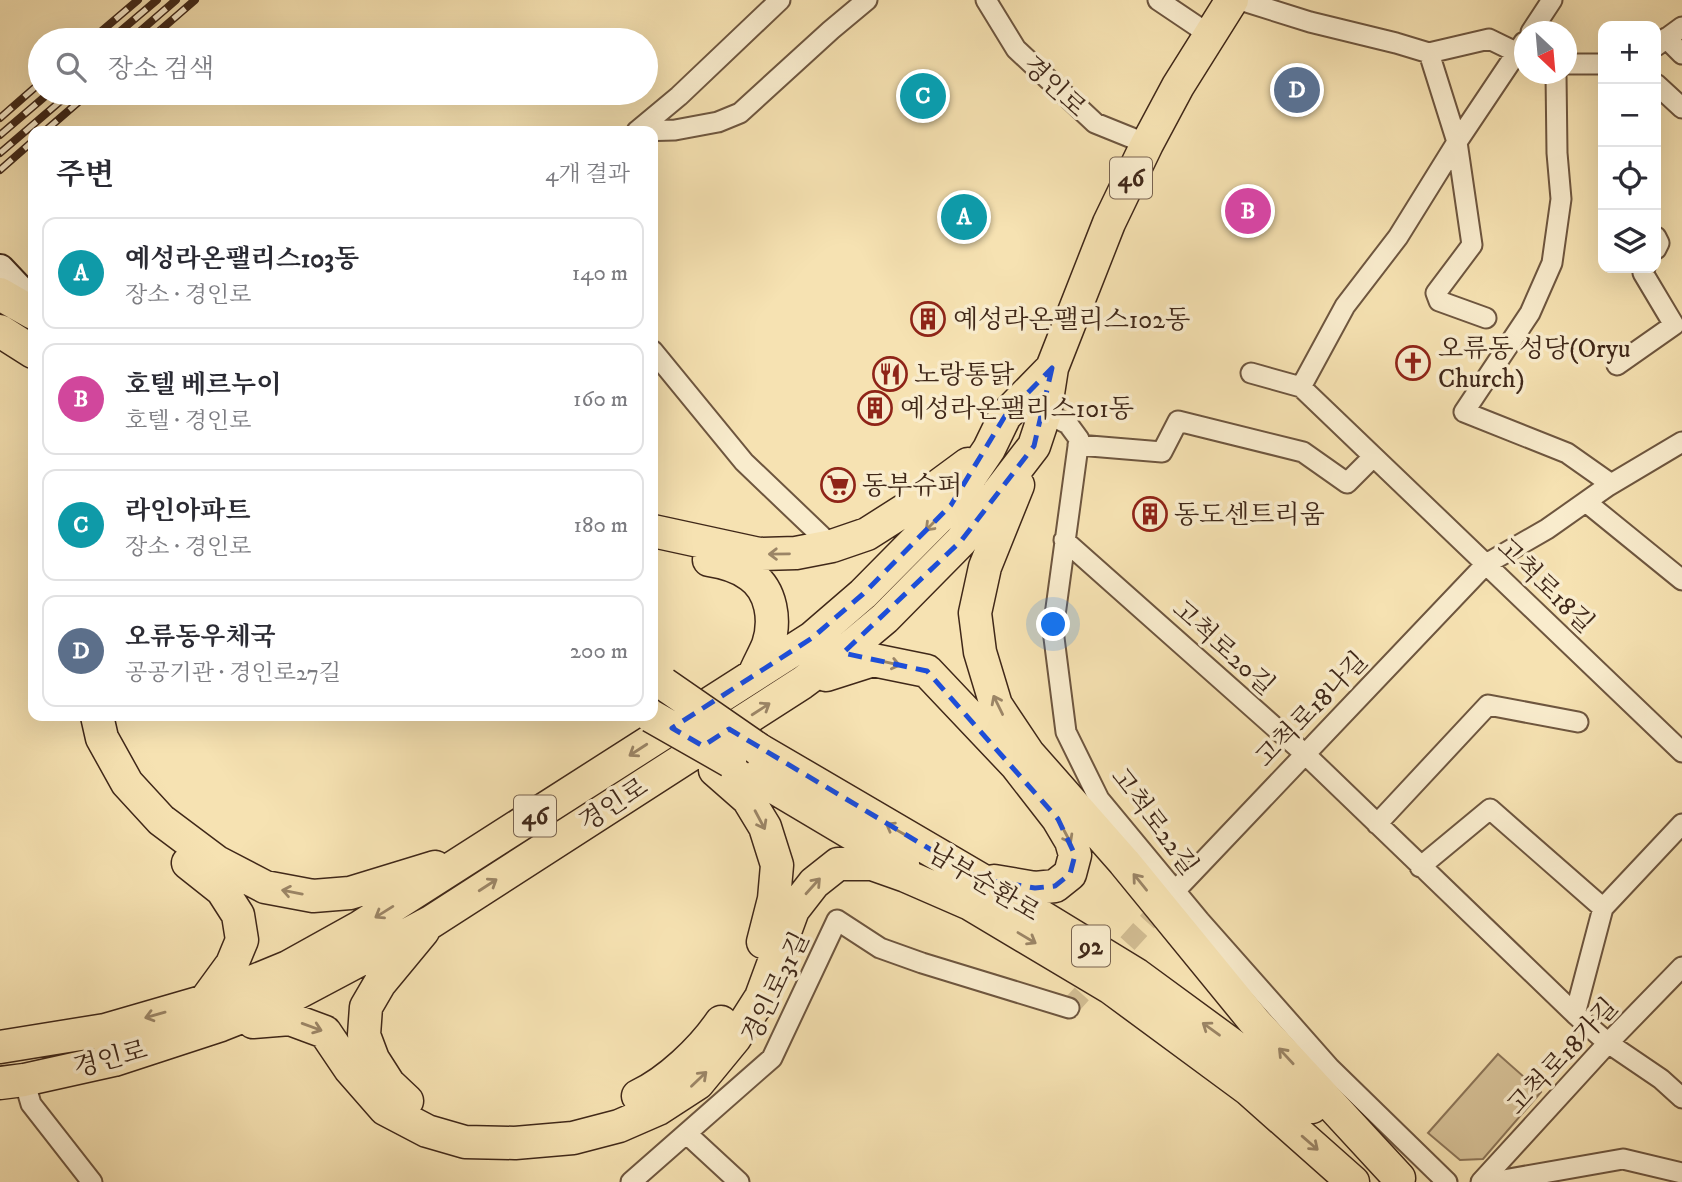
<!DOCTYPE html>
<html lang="ko">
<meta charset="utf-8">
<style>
body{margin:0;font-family:"IM FELL DW Pica","Noto Serif KR",serif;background:#f7f7f7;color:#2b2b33}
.controls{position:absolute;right:21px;top:21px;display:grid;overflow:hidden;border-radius:14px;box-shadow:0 7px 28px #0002}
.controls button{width:63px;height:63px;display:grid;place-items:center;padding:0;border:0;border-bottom:2px solid #e1e1e2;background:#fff;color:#2b2b33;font:35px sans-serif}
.compass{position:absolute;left:1514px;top:21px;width:63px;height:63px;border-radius:50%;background:#fff;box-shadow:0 7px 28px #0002;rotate:154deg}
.you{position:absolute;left:1054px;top:625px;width:24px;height:24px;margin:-18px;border:5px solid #fff;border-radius:50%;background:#1a73e8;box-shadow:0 0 0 10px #1a73e833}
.badge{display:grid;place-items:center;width:46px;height:46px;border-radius:50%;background:#2563eb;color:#fff;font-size:23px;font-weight:700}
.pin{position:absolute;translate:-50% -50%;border:4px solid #fff;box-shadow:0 2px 7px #0006}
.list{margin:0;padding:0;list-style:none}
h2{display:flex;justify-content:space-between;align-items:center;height:91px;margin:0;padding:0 28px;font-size:30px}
h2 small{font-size:23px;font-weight:400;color:#7c7c81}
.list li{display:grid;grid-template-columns:46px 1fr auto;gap:21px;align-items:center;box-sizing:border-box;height:112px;margin:0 14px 14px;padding:0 14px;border:2px solid #e1e1e2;border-radius:14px}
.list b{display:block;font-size:26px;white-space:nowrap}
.list p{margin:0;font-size:23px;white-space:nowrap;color:#7c7c81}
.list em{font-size:23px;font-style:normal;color:#7c7c81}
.icon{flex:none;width:38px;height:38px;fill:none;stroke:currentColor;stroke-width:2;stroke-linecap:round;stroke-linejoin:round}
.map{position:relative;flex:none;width:1682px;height:1182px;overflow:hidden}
.search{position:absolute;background:#fff;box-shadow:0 7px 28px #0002;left:28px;top:28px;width:630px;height:77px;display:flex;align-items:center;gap:18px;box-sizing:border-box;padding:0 24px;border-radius:38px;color:#7c7c81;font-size:26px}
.panel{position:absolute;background:#fff;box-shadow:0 7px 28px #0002;left:28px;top:126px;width:630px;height:595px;border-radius:14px}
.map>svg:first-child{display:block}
.green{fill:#d7c298;stroke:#8c7558;stroke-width:2}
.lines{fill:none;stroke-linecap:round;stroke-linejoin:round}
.street-tunnel{stroke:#d2bd93;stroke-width:19;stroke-dasharray:19 10;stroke-linecap:butt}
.street-casing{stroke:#6e563f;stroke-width:23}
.secondary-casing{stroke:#402819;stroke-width:32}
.primary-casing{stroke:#402819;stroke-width:35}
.street{stroke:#f9eccd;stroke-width:19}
.secondary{stroke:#f9eccd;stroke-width:28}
.primary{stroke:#f6e2b2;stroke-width:32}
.rail-casing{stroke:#402819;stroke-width:8}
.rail{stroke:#f9eccd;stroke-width:5;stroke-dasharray:16;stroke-linecap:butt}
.primary-bridge-casing{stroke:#402819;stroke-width:35;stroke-linecap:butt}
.primary-bridge{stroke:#f6e2b2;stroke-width:32}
.oneway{stroke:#9b8566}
.marked{fill:none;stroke:#1d4ed8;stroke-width:5;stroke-dasharray:14 9;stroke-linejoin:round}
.labels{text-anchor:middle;stroke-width:7;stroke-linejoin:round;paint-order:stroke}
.shield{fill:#f9eccd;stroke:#78634f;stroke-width:2}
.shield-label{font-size:24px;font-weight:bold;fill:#402819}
.street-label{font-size:26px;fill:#402819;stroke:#f9eccd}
.poi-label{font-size:26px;fill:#402819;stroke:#f9eccd;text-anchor:start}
</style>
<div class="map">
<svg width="1682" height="1182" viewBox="0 0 1682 1182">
<rect width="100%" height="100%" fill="#f6e2b2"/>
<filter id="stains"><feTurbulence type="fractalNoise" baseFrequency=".00286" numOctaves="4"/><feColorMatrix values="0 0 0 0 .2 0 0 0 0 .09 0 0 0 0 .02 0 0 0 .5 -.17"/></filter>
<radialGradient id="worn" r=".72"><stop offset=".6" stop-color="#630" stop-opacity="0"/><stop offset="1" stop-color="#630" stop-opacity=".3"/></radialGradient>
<path class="green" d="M1498,1054l43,38 -58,67 -23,1 -32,-27z"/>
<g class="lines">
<path class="street-tunnel" d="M1069,1008l98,-108"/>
<g class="street-casing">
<path id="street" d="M986,0l30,49 79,74 52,21
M1158,0l52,35
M1240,0l70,22 86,21 33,10 60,-14 35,17
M1531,32l21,-32
M1666,38l16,16
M1524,42l-67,100 -59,95 -53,69 -44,81 381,365
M1656,46l26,-19
M1429,53l28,89 15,103 -36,48 3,8 47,17
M1566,64h37
M1556,74l1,79 4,46 -9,64 -22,50 -66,99 103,41 44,31
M1656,84l26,24
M637,131l38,-1 43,-8 22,-9 91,-83 36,-30
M637,131l42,-35 101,-96
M1656,237l3,6 -3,6
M653,351l91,111 88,84
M1617,365l57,-40 -31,-52 2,-5
M1251,373l50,14
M1045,413l23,11 11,15 -26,191 13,102 33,67 101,122 130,147 117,114
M1078,445l84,7 16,-31 125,31 44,31 26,-26
M1586,502l96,78
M1064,540l241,214 270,260 33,29 53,36 21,19
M1377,824l111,-119 90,17
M1420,867l70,-58 113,99
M1175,891l311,-327 61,-35 61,-43 74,-44
M1575,1014l28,-106 79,-84
M24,1080l7,24 61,78
M687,1134l52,48
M631,1182l141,-124 65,-138 43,28 42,15 147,45
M1481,1182l127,-139 74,-76
M1492,1182l131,-23 59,14"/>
</g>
<g class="secondary-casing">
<path id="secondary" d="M0,269l33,35"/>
</g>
<g class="primary-casing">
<path id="primary" d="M0,294l33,19
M0,331l33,21
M1018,485l-33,82 -10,46 5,39 16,53 32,48 96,109 130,159 145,157
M653,531l106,23 37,-1 36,-7 35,-12 44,-28 57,-42
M709,560c13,2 30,7 41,15 22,15 26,46 18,70 -4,10 -10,20 -14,30
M826,675l47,-15 54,11 89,94 42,54 13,22 4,14 -5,19 -15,12 -20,2 -41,-7
M97,716l5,22 25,45 34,37 56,42 48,25 48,9 37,-3 85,-26
M758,749l222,130 157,96 120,88 55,44
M730,761l173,103
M715,770l33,29 17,28 12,38 -3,34 -11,43
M188,863l34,27 16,25 4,25 -10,24 -27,37
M950,892l161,96 137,101 105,93
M253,1022l37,-3 35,13 25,37 35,40 42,22 38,11 50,1 58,-5 46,-12 39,-17 40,-26 37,-45 26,-41 32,-87 21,-27 24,-19h34l34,12 62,27
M0,1047l105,-17 100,-29 83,-34 72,-40 452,-289 51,-44 88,-89 38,-56 16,-33 47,-48
M0,1083l24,-3 90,-20 107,-35 63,-25 147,-78 371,-239 46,-34 37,-31 76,-77 73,-95 11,-33 7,-45 57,-145 38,-79 31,-58 54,-86
M638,1096c30,-14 64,-46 83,-74
M407,1101l-18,-17 -16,-25 -9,-24 2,-28 14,-24 43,-52"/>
</g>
<use href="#street" class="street"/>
<use href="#secondary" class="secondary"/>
<use href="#primary" class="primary"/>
<g class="rail-casing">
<path id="rail" d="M91,40l47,-40
M110,40l47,-40
M130,40l46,-40
M149,40l46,-40
M0,118l40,-35
M45,131l44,-38
M0,135l49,-42
M0,153l70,-60
M0,170l33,-29"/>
</g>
<use href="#rail" class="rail"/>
<g class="primary-bridge-casing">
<path id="primary-bridge" d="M664,684l94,65
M651,716l79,45"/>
</g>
<use href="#primary-bridge" class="primary-bridge"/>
</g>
<defs><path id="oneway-shaft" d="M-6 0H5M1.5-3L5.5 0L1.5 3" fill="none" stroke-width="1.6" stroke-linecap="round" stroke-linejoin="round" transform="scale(1.75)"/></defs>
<g class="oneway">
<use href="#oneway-shaft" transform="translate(933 523) rotate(134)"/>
<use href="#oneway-shaft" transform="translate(779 554) rotate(179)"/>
<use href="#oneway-shaft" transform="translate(890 663) rotate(13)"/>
<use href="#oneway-shaft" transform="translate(998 705) rotate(-116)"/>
<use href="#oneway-shaft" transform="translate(761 709) rotate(-33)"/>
<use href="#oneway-shaft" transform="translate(638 750) rotate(147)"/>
<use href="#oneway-shaft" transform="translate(760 820) rotate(62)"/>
<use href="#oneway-shaft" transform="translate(895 829) rotate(-150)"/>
<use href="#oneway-shaft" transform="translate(1066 834) rotate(62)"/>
<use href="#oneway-shaft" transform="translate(1140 882) rotate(-129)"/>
<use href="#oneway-shaft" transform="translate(488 885) rotate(-33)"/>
<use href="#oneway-shaft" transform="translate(813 886) rotate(-48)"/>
<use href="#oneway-shaft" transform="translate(292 892) rotate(-169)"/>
<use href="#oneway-shaft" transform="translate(384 912) rotate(148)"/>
<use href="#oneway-shaft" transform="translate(1027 938) rotate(31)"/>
<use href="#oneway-shaft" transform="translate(155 1015) rotate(164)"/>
<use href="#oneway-shaft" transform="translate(312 1027) rotate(20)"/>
<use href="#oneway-shaft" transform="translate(1211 1029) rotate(-144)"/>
<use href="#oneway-shaft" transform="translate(1286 1056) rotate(-133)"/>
<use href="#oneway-shaft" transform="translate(699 1079) rotate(-44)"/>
<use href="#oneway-shaft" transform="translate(1310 1143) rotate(41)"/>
</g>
<path class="marked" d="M1052,368l-18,78 -73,95 -118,112 84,18 131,148 17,36 -5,19 -15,12 -20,2 -55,-9 -251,-150 -26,17 -31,-18 140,-90 51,-44 88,-89 54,-89z"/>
<defs>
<g id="building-ring" transform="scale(1.75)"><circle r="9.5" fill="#f9eccd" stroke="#8f2418" stroke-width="1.5"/><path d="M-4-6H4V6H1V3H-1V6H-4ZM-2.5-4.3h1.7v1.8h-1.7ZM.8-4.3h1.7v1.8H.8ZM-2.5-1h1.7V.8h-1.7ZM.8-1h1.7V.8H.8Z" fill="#8f2418"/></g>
<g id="church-ring" transform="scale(1.75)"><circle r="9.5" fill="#f9eccd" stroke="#8f2418" stroke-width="1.5"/><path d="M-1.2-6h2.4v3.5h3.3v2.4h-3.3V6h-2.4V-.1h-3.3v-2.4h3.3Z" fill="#8f2418"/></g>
<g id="restaurant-ring" transform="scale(1.75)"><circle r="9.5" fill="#f9eccd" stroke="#8f2418" stroke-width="1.5"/><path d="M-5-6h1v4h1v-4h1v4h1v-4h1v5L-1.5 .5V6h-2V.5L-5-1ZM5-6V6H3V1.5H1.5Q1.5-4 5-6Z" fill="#8f2418"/></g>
<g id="supermarket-ring" transform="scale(1.75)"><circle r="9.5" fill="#f9eccd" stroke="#8f2418" stroke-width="1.5"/><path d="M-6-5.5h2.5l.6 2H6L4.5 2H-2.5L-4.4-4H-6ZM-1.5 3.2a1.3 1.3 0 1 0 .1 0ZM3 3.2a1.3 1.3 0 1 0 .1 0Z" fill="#8f2418"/></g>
</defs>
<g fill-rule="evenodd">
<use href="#building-ring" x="928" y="319"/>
<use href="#church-ring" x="1413" y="363"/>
<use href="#restaurant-ring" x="890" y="374"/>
<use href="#building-ring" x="875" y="408"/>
<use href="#supermarket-ring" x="838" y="485"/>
<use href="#building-ring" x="1150" y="514"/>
</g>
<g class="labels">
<g class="shield">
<rect x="1110" y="157.5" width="42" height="41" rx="5"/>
<rect x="514" y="795.5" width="42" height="41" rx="5"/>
<rect x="1072" y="925.5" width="38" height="41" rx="5"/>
</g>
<g class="shield-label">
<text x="1131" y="186">46</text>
<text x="535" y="824">46</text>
<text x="1091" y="954">92</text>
</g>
<g class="street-label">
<text transform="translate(1055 86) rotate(43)" y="9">경인로</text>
<text transform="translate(1546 585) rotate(44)" y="9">고척로18길</text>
<text transform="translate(1224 647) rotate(42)" y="9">고척로20길</text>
<text transform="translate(1311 709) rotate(-46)" y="9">고척로18나길</text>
<text transform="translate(613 804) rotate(-33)" y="9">경인로</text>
<text transform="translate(1155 821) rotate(53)" y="9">고척로22길</text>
<text transform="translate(984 882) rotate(31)" y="9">남부순환로</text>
<text transform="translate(775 987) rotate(-64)" y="9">경인로31길</text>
<text transform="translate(1562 1056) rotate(-47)" y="9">고척로18가길</text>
<text transform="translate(110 1058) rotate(-15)" y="9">경인로</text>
</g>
<g class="poi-label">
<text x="953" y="328">예성라온팰리스102동</text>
<text x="1438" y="357">오류동 성당(Oryu<tspan x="1438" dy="30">Church)</tspan></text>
<text x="914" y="383">노랑통닭</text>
<text x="900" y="417">예성라온팰리스101동</text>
<text x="862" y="494">동부슈퍼</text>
<text x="1174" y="523">동도센트리움</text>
</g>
</g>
<rect width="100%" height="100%" filter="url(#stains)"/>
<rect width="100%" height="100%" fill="url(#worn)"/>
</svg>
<div class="controls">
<button>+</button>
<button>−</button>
<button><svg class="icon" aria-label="locate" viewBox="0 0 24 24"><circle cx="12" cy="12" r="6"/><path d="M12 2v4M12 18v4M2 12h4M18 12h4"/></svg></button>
<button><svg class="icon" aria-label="layers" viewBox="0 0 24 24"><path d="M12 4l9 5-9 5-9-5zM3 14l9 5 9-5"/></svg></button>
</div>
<svg class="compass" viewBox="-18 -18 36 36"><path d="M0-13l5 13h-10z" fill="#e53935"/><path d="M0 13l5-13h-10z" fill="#7c7c81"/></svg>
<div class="you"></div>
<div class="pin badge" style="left:964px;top:217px;background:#0f9aa8">A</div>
<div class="pin badge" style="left:1248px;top:211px;background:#d1479c">B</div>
<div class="pin badge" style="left:923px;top:96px;background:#0f9aa8">C</div>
<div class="pin badge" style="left:1297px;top:90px;background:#5c6f8a">D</div>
<div class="search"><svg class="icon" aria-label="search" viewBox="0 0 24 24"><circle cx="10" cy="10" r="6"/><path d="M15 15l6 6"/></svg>장소 검색</div>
<section class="panel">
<h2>주변<small>4개 결과</small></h2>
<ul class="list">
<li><span class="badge" style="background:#0f9aa8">A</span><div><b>예성라온팰리스103동</b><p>장소 · 경인로</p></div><em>140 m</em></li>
<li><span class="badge" style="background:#d1479c">B</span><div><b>호텔 베르누이</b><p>호텔 · 경인로</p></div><em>160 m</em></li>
<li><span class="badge" style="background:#0f9aa8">C</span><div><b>라인아파트</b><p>장소 · 경인로</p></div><em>180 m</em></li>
<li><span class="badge" style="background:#5c6f8a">D</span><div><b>오류동우체국</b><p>공공기관 · 경인로27길</p></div><em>200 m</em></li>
</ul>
</section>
</div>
